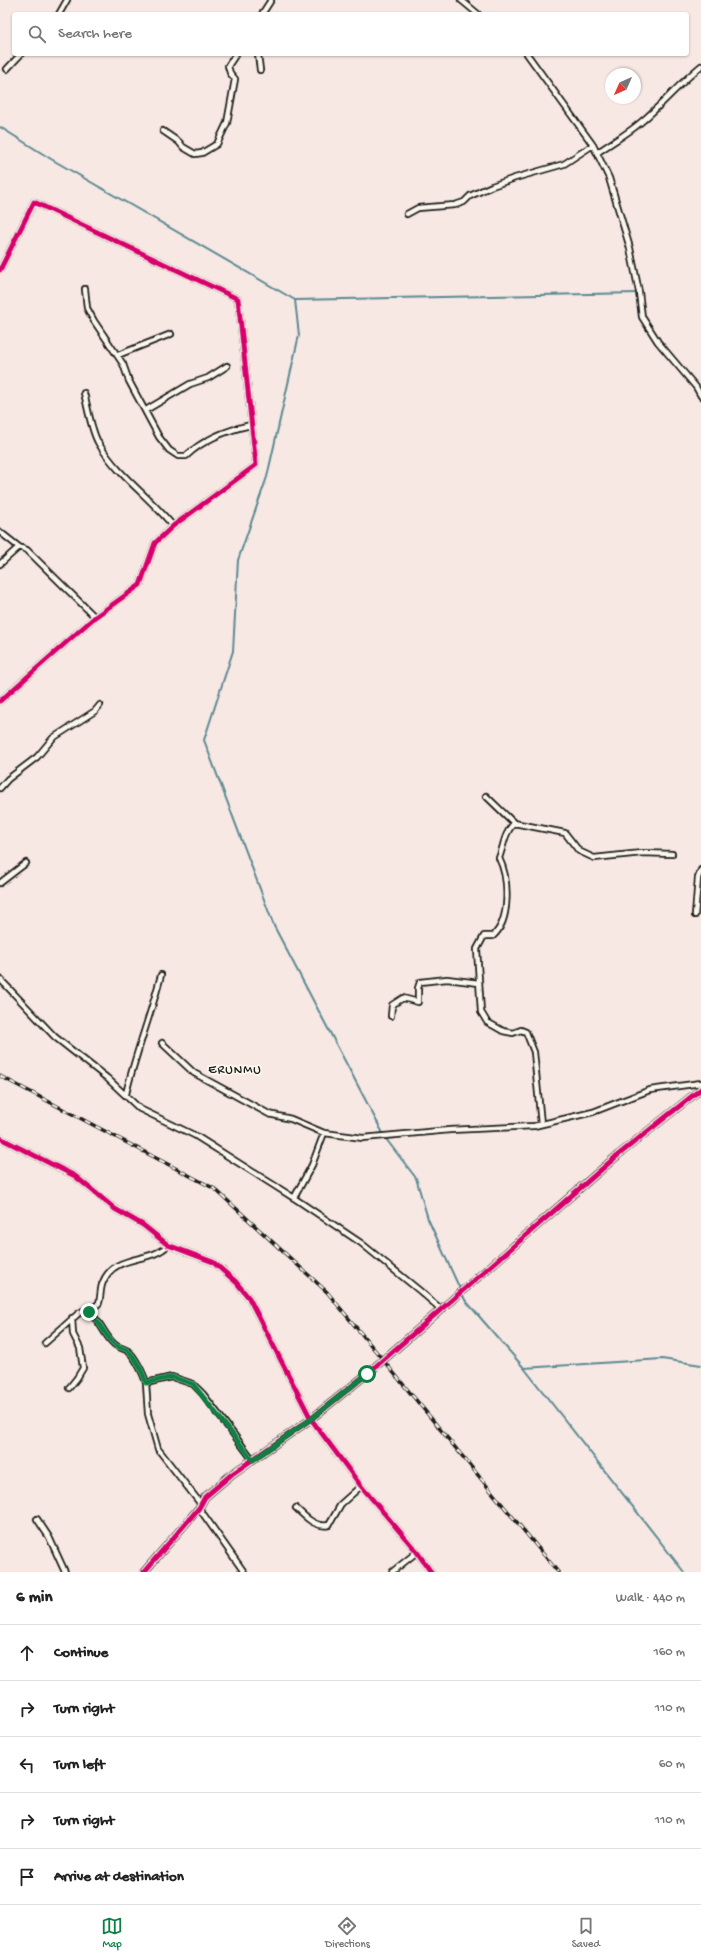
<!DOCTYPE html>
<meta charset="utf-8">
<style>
body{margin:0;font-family:"Gochi Hand",sans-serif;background:#f6f6f6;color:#222}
.compass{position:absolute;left:605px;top:68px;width:36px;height:36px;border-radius:50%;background:#fff;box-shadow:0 1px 3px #0004;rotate:225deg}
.stop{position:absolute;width:12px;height:12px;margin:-9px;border:3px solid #0b8043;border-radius:50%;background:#fff}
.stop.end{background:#0b8043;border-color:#fff;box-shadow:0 1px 4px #0008}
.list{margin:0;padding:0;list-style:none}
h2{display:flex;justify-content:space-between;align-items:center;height:52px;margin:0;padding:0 16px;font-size:17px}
h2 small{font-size:13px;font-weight:400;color:#767676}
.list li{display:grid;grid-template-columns:26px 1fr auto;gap:12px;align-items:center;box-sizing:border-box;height:56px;padding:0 16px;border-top:1px solid #e0e0e0}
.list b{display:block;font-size:15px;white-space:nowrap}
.list em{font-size:13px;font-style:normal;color:#767676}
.icon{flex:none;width:22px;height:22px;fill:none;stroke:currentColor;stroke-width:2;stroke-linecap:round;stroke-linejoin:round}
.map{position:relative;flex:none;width:701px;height:1572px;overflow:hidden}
.search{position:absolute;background:#fff;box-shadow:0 1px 3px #0004;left:12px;right:12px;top:12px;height:44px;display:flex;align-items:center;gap:10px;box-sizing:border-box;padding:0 14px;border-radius:4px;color:#767676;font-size:15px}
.sheet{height:332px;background:#fff}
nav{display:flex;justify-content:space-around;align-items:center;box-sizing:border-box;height:56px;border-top:1px solid #e0e0e0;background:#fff;font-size:11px;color:#767676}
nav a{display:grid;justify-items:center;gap:2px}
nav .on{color:#0b8043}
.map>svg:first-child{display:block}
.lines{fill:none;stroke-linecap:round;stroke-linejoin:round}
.stream{stroke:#5b8993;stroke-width:2}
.minor-casing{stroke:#1c1c1c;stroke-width:8}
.tertiary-casing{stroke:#1c1c1c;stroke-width:9}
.minor{stroke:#fbf7ec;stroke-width:4.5}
.tertiary{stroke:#fbf7ec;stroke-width:6}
.rail-casing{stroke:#1c1c1c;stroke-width:3.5}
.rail{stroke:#fbf7ec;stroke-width:2;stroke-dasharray:6;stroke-linecap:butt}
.cycleway-casing{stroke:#fbf7ec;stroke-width:8}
.cycleway{stroke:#d6006c;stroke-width:5}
.route{stroke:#0b8043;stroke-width:5}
.labels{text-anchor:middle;stroke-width:3.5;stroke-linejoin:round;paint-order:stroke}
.quarter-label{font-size:13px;letter-spacing:1px;fill:#1c1c1c;stroke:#fbf7ec}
</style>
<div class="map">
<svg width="701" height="1572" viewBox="0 0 701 1572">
<rect width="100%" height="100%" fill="#f7e8e3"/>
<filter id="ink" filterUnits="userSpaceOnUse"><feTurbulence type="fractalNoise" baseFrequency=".025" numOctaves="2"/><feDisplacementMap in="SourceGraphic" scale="8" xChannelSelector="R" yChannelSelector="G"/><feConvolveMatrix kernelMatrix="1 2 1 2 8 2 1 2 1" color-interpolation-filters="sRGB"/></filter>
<g filter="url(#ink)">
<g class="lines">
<path class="stream" d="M0,127l51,32 244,141 343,-7
M295,300l4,35 -32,142 -29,83 -5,91 -29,89 70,186 112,213 30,39 12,41 37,81 59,68 160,204
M524,1368l138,-9 39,6"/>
<g class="minor-casing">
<path id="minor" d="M461,0l17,14
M59,14l8,-14
M262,14l9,-14
M258,54l2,16
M527,54l66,91 16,33 21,70 9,44 3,25 16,25 38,45 5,9
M7,69l14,-15
M163,131l16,11 4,5 12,7 7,-1 15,-9 10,-21 8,-44 -5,-6 -2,-7 8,-12
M597,153c14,-10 30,-19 43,-30 22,-18 39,-39 61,-57
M407,214l11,-6 37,-3 9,-3 6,-6 22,-10 23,-8 49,-14 29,-19
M0,270l34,-68 204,97 18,166 -83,61 -18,17 -15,42 -45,32 -95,84
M85,289l2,19 7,13 29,43 6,17 30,56 10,13 9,6h8c18,-17 41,-26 65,-31
M118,355l53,-21
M84,393c4,15 7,38 15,51 19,32 51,53 74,82
M146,410l44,-26 18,-6 19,-12
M0,532l19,15 8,3 68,67
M0,564l19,-17
M0,788l8,-9 29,-22 16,-19 42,-27 5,-6
M486,796l28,27
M0,883l26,-20
M695,915l3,-37 3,-8
M0,979l55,58 52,41 33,31 56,27 98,62 67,45 59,48 22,19
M391,1016l1,-11 11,-7 15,4v-14l2,-6 27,-3 32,4
M162,1043l32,30 75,41 22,5 33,14 39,5 87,-8 84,-4 59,-14 57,-22 51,-7
M126,1094c9,-40 25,-79 35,-119
M541,1124l-7,-72 -8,-20 -5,-2 -8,3 -10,-2 -16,-9 -6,-10 -4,-63 7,-13h9c18,-16 16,-58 6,-78 5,-13 5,-24 15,-35l51,10 14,18 15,7 48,-5 30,1
M0,1138l75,38 40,33 28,16 25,20 45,17 23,20 13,16 62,121 50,67 56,66 14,20
M294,1198l18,-33 12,-32
M89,1312l10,-9c2,-7 1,-15 4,-21 12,-29 47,-18 65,-37
M45,1343l34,-30 4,-2c17,5 19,22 31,33 4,4 10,4 14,7 7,5 16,24 18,32l26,-6 21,7 10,10 50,66
M146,1383l2,31 10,35 42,54
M69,1388l8,-10 6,-10 -3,-20 -7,-14 -1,-16
M199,1508l45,64
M296,1508c9,9 20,20 33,17l12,-21 20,-18
M37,1519l12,18 16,35
M392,1572l25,-20"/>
</g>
<g class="tertiary-casing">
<path id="tertiary" d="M144,1572l55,-64 6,-11 27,-23 79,-55 56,-45 251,-219 83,-66"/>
</g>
<use href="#minor" class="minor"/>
<use href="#tertiary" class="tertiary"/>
<g class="rail-casing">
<path id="rail" d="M0,1076l215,113 112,103 231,280"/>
</g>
<use href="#rail" class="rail"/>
<g class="cycleway-casing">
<path id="cycleway" d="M0,270l34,-68 204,97 18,166 -83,61 -18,17 -15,42 -45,32 -95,84
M0,1138l75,38 40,33 28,16 25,20 45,17 23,20 13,16 62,121 50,67 56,66 14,20
M144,1572l55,-64 6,-11 27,-23 79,-55 56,-45 251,-219 83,-66"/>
</g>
<use href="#cycleway" class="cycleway"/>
</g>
</g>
<g class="lines" filter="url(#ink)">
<path class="route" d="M89,1312c11,10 15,22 25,32 4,4 10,4 14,7 7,5 16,24 18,32l26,-6 21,7 60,76 58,-41 56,-45"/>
</g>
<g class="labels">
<g class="quarter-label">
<text x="235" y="1073">ERUNMU</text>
</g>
</g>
</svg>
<svg class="compass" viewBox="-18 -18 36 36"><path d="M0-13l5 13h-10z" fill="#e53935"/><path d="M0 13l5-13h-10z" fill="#767676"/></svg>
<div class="stop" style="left:367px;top:1374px"></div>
<div class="stop end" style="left:89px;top:1312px"></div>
<div class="search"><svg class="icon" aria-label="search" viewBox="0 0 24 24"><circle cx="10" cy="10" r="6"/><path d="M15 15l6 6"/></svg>Search here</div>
</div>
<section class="sheet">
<h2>6 min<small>Walk · 440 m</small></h2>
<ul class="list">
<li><svg class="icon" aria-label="ahead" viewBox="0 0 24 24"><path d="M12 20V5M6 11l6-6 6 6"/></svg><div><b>Continue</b></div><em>160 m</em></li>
<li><svg class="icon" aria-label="right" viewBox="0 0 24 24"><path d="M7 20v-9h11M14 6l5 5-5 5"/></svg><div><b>Turn right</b></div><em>110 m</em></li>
<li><svg class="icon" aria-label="left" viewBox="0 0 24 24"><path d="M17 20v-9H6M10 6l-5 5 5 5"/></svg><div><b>Turn left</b></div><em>60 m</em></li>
<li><svg class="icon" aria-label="right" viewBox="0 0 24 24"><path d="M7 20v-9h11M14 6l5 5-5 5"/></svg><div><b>Turn right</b></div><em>110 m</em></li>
<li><svg class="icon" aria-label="arrive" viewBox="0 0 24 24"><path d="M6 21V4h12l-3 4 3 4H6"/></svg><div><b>Arrive at destination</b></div></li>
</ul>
</section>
<nav>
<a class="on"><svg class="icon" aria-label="map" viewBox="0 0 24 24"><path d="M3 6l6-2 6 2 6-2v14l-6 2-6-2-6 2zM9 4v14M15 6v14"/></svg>Map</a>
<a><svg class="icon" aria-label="directions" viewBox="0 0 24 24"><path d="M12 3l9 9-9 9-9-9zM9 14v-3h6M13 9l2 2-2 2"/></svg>Directions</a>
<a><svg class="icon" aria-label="saved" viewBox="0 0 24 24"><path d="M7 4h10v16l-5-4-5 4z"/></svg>Saved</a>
</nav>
